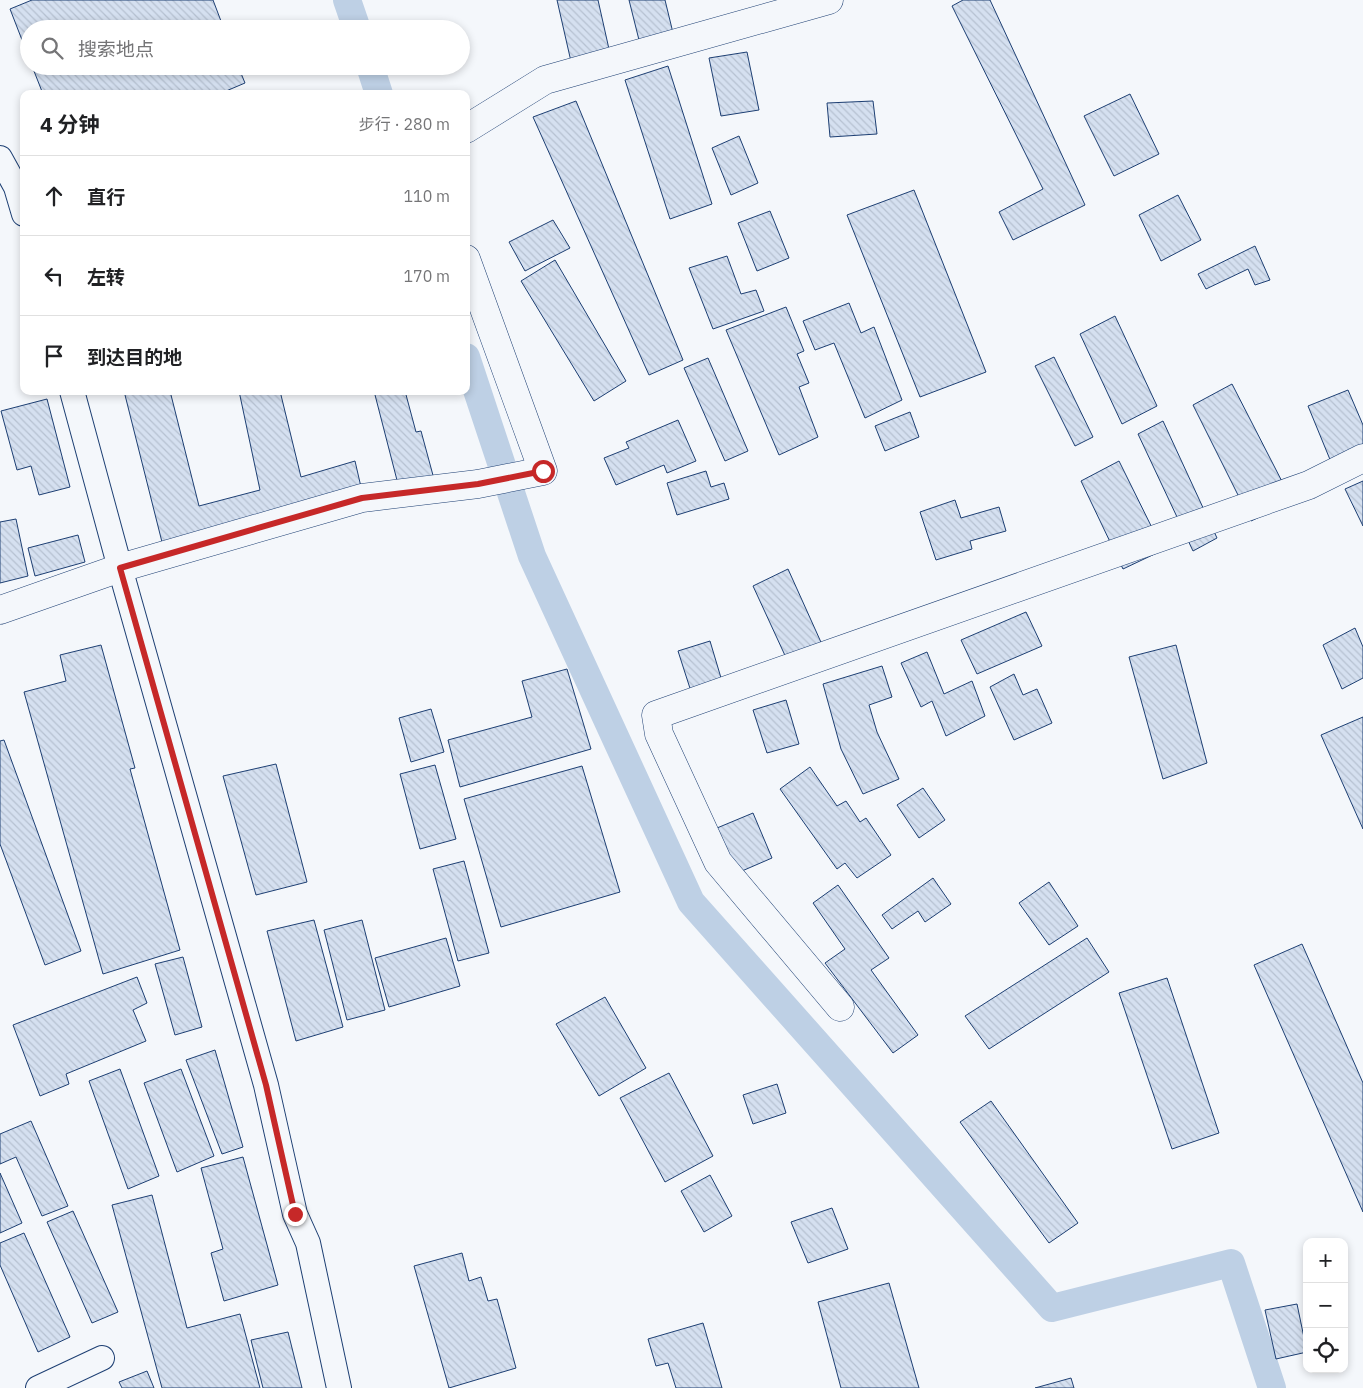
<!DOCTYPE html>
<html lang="zh">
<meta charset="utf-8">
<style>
body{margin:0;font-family:"IBM Plex Sans","Noto Sans SC",sans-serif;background:#f6f6f6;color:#202124}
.controls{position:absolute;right:15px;bottom:15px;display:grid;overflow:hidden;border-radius:10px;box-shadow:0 2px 8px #0003}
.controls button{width:45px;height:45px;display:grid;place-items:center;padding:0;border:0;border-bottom:1px solid #e0e0e0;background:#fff;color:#202124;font:25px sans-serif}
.stop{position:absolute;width:15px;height:15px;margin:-11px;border:4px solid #c62828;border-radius:50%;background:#fff}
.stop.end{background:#c62828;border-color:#fff;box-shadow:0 1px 5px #0008}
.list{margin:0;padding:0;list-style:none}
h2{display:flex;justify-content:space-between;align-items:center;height:65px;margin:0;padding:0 20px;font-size:21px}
h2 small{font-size:16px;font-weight:400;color:#757577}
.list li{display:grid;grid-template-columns:32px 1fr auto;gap:15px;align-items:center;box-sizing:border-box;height:80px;padding:0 20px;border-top:1px solid #e0e0e0}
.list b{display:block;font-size:19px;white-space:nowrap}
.list em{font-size:16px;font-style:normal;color:#757577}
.icon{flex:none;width:28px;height:28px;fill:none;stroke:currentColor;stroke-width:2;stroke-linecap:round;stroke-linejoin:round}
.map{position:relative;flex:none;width:1363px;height:1388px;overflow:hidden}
.search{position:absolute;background:#fff;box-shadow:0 2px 8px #0003;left:20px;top:20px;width:450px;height:55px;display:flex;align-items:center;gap:12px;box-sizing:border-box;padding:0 18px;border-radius:28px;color:#757577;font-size:19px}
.panel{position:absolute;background:#fff;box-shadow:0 2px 8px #0003;left:20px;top:90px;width:450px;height:305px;border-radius:10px}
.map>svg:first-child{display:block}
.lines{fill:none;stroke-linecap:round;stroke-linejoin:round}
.canal{stroke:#bed0e5;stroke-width:28}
.building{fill:url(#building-back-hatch);stroke:#1d3f73}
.minor-casing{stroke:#1d3f73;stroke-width:26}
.tertiary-casing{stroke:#1d3f73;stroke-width:29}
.minor{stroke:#f4f7fb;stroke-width:24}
.tertiary{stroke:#f4f7fb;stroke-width:28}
.route{stroke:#c62828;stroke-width:6}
</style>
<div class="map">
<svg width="1363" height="1388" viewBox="0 0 1363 1388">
<defs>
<pattern id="building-back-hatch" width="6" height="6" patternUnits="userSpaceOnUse" patternTransform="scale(1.25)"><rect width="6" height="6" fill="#d5e0f0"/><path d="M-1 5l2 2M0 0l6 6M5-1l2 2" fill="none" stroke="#b6c1d1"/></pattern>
</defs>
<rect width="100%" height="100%" fill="#f4f7fb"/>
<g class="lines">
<path class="canal" d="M347,0l10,29
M370,66l9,28
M466,357l66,199 159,346 361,406 179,-45 41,125"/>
</g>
<path class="building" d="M32,0h181l11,29h-195v29l-19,-49z
M557,0h41l13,58 -39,8z
M629,0h36l9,37 -34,7z
M963,0h27l95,205 -72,35 -14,-28 44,-23 -91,-183z
M747,52l12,58 -38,6 -12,-58z
M32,66h206l7,17 -26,11h-176z
M668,66l44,138 -42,15 -45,-139z
M1130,94l29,60 -45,22 -30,-60z
M576,101l107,259 -34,15 -116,-258z
M873,101l4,33 -47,3 -3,-34z
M739,136l19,47 -27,12 -19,-47z
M914,190l72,182 -66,25 -73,-182z
M1178,195l23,45 -40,21 -22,-46z
M770,211l19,47 -32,13 -19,-48z
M553,220l17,28 -45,23 -16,-29z
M1255,246l15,34 -15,5 -7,-16 -42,20 -8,-15z
M727,256l14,38 15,-4 8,21 -51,18 -24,-61z
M555,260l71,121 -32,20 -73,-120z
M849,303l12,30 13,-6 28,73 -37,18 -31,-75 -19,7 -12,-29z
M786,307l18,44 -7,3 12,29 -10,4 19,50 -39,18 -53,-125z
M1115,316l42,90 -35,18 -42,-90z
M1054,357l39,80 -18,9 -40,-80z
M708,358l40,93 -23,10 -41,-93z
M1232,384l60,117 -41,20 -58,-116z
M1348,390l15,35v43l-25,11 -30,-73z
M124,391h46l29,115 61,-16 -21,-99h41l21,86 54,-16 9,39 -199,54z
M374,391h31l11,41 5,-1 13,48 -35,9z
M47,399l23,88 -31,8 -8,-29 -14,4 -16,-59z
M910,412l9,25 -34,14 -10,-25z
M678,420l18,41 -29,12 -3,-8 -48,20 -12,-27 25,-10 -3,-6z
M1163,421l54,117 -24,13 -55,-117z
M1119,461l44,89 -40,19 -42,-88z
M706,471l5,16 13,-4 5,16 -52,16 -10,-32z
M1363,481v45l-18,-37z
M955,500l6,18 38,-11 7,24 -36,10 2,8 -36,11 -16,-48z
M16,519l12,57 -28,7v-61z
M78,535l7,27 -50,14 -7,-28z
M788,569l41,91 -35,15 -41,-89z
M1026,612l16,34 -65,28 -16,-34z
M1355,628l8,19v31l-21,11 -19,-44z
M710,641l17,57 -31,9 -18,-56z
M101,645l34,123 -5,1 50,181 -77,24 -79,-282 42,-11 -6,-26z
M1176,645l31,118 -44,16 -34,-122z
M927,652l17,42 28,-13 13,35 -39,20 -14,-35 -11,6 -20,-44z
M882,666l10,31 -23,8 8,27 22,47 -36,15 -22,-45 -18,-65z
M567,669l24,80 -131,38 -12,-47 84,-23 -10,-36z
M1014,674l9,21 14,-6 15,34 -38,17 -24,-53z
M786,700l13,44 -32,9 -14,-43z
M431,709l13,43 -33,10 -12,-44z
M1363,717v112l-42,-94z
M4,740l77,211 -36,14 -45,-121v-103z
M276,764l31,118 -51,13 -33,-119z
M435,765l21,74 -36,10 -20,-75z
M582,766l38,126 -119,35 -37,-128z
M810,767l27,39 9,-5 14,21 6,-4 25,37 -34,23 -12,-15 -8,6 -57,-80z
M923,788l22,32 -26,18 -22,-33z
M753,813l19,45 -37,16 -18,-46z
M464,861l25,92 -31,8 -25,-92z
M933,878l18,26 -26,18 -7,-11 -26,18 -10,-14z
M1049,882l29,44 -29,19 -30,-42z
M838,885l51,73 -18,12 47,65 -25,18 -68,-90 20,-14 -32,-46z
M314,920l29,107 -47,14 -29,-110z
M362,920l23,90 -38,10 -23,-90z
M446,938l14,48 -71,21 -14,-49z
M1087,938l22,34 -120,77 -24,-33z
M1302,944l61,139v129l-109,-247z
M183,957l19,70 -27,8 -20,-71z
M137,977l10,26 -14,7 13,31 -80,33 3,10 -29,12 -27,-71z
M1167,978l52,155 -47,16 -53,-156z
M605,997l41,71 -47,28 -43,-72z
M215,1050l28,97 -21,7 -36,-94z
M120,1069l39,107 -31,13 -39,-108z
M181,1069l33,87 -37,16 -33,-89z
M669,1073l44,83 -48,26 -45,-84z
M777,1084l9,29 -33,11 -10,-29z
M991,1101l87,122 -29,20 -89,-121z
M31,1121l37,85 -26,10 -26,-59 -16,7v-30z
M243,1157l35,128 -54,16 -13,-48 12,-4 -22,-81z
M0,1173l22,50 -22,10z
M710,1175l22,41 -28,16 -23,-41z
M152,1195l35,133 53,-14 20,74h-98l-50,-183z
M832,1208l16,41 -40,14 -17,-41z
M73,1211l45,101 -26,11 -45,-101z
M24,1233l46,104 -32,15 -38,-87v-22z
M462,1253l7,28 12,-4 7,24 9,-2 19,69 -67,20 -35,-122z
M889,1283l30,105h-78l-23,-86z
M1297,1304l10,48 -31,7 -11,-49z
M703,1323l19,65h-46l-8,-25 -12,3 -8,-27z
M288,1332l14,56h-39l-12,-48z
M147,1371l7,17h-32l-3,-6z
M1071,1378l3,10h-39z"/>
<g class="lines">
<g class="minor-casing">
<path id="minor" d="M0,158l16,29 8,27
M72,391l48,177 146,517 29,129 13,29 31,145
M38,1388l64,-30"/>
</g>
<g class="tertiary-casing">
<path id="tertiary" d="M466,129l79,-49 284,-80
M0,610l120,-42 242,-70 116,-14 65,-13 -77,-212
M840,1007l-122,-145 -59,-128 -3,-19 653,-230 54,-27"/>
</g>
<use href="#minor" class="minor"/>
<use href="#tertiary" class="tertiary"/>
</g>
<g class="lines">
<path class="route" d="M295,1214l-29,-129 -146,-517 242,-70 116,-14 65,-13"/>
</g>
</svg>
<div class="controls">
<button>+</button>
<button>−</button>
<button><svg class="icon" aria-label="locate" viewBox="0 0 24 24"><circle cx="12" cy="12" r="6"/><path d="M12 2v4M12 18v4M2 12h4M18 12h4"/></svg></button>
</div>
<div class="stop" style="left:543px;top:471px"></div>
<div class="stop end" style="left:295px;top:1214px"></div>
<div class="search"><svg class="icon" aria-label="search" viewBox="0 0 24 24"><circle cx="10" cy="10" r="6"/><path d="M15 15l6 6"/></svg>搜索地点</div>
<section class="panel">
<h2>4 分钟<small>步行 · 280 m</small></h2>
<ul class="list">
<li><svg class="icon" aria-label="ahead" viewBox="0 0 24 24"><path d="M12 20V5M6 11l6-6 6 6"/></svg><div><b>直行</b></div><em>110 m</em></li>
<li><svg class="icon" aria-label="left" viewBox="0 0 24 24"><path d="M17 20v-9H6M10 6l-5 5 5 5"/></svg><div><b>左转</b></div><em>170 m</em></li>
<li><svg class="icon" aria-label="arrive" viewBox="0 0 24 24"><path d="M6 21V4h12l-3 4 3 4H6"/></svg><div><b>到达目的地</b></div></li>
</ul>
</section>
</div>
